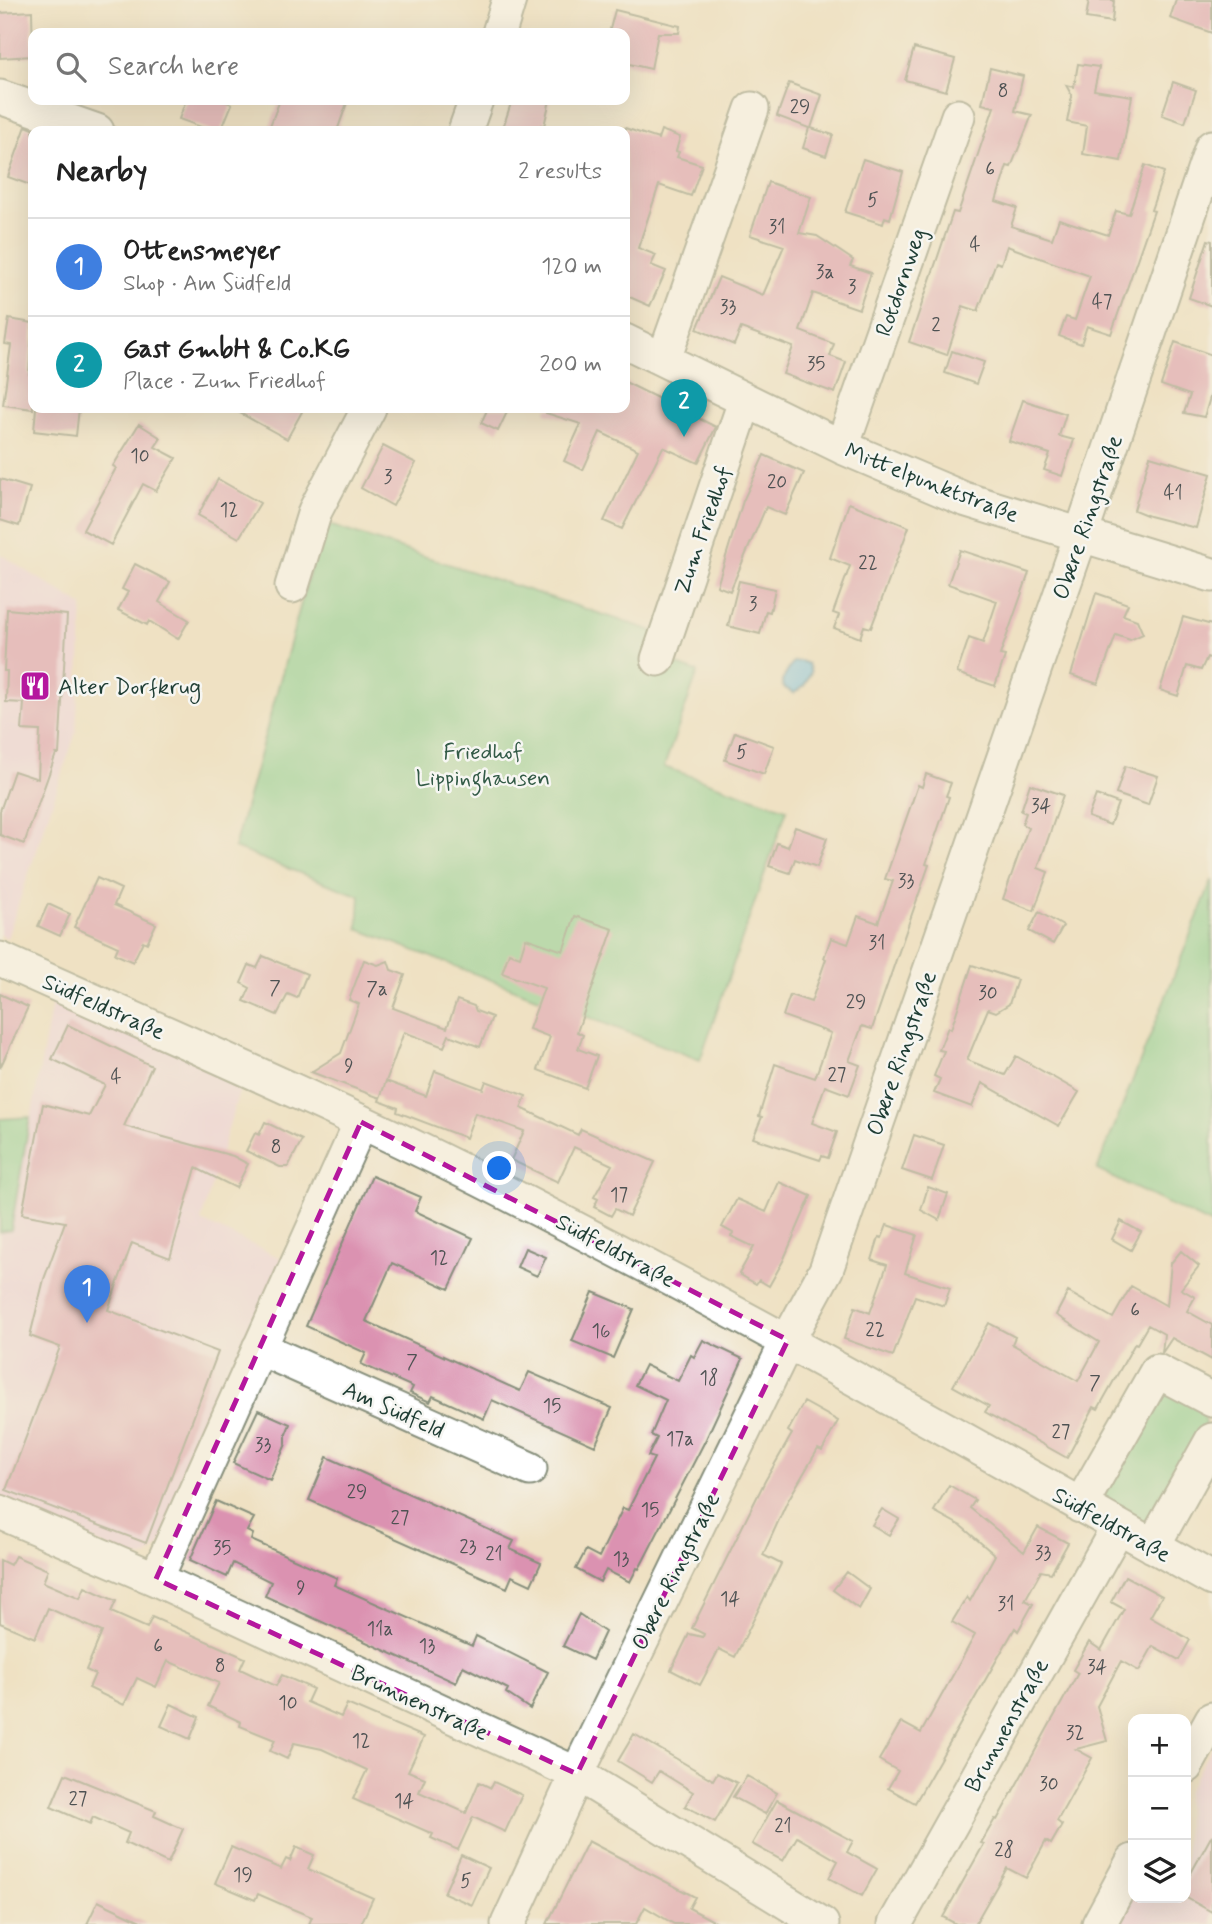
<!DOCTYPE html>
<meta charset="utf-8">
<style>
body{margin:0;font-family:Mynerve,sans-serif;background:#f6f6f6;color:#222}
.controls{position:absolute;right:21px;bottom:21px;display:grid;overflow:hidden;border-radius:14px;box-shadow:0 7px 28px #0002}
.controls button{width:63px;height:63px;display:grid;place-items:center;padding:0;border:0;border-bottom:2px solid #e0e0e0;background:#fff;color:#222;font:35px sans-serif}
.you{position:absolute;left:500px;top:1169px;width:24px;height:24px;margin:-18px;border:5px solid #fff;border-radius:50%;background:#1a73e8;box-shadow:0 0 0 10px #1a73e833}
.badge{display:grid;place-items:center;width:46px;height:46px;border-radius:50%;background:#b5179e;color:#fff;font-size:23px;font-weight:700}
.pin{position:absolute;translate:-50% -58px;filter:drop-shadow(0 2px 4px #0008)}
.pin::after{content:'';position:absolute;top:37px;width:24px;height:21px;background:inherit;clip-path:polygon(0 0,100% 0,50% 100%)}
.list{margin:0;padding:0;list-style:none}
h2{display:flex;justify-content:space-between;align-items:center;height:91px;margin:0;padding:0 28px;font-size:30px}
h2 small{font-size:23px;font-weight:400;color:#767676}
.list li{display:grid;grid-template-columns:46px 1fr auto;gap:21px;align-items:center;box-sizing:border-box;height:98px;padding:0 28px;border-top:2px solid #e0e0e0}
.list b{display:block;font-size:26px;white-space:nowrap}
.list p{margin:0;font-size:23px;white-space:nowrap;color:#767676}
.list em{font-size:23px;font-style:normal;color:#767676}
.icon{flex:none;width:38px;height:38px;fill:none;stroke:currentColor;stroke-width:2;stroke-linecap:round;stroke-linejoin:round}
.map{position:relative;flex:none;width:1212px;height:1924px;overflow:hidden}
.search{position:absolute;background:#fff;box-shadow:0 7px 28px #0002;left:28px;top:28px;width:602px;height:77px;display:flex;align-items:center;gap:18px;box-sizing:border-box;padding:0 24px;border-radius:14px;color:#767676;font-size:26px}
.panel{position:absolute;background:#fff;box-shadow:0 7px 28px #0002;left:28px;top:126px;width:602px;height:287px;border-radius:14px}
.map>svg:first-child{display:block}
.built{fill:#efd0e7}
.green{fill:#7ecf90;stroke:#4e8662;stroke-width:2}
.water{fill:#6cbee8;stroke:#467e8e;stroke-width:2}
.building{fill:#db92b1}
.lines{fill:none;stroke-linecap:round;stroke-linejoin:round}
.minor-casing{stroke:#878f7c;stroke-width:37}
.minor{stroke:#fff;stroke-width:33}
.marked{fill:none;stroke:#b5179e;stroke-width:5;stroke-dasharray:14 9;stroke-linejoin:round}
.labels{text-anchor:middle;stroke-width:5;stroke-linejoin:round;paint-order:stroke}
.number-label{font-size:19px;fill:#4e5253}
.street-label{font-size:23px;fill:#1f3d34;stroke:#f6f6f2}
.poi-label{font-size:23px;fill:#1f3d34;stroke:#f6f6f2;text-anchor:start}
.park-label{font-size:23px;fill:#325a46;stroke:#f6f6f2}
</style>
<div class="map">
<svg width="1212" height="1924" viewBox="0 0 1212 1924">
<rect width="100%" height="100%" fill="#f6f6f2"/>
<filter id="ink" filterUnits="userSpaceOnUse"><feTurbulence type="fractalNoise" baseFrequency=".0143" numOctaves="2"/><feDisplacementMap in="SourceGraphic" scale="14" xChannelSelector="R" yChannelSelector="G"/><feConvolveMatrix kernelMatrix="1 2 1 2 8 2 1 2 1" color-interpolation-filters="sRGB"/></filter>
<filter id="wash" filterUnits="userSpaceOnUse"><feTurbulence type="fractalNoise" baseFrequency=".00686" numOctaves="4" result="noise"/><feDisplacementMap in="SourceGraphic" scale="28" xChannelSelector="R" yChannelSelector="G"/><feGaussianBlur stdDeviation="1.57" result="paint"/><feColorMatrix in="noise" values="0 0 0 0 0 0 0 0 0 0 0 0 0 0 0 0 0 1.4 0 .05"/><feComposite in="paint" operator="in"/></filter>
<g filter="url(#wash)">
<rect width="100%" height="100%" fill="#efe1c3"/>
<path class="built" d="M0,554l83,52 -7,126 -69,206 -7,-3z
M54,992l189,86 -42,143 84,39 -125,286 -13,11 -15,2 -132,-61v-266l11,-3z
M1212,1746v178h-99l20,-37v11h53v-105z"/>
<path class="green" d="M323,523l333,109 -8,23 50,17 -34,95 123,42 -87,251 -342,-131 2,-33 -126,-48z
M1212,880v345l-115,-55z
M30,1117l-19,113 -11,2v-113z
M1170,1393c20,11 39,13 34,39l-59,95 -45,-26 61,-105z"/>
<path class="water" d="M801,661l7,3 3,8 -7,14 -10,7 -11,-6 -1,-6 11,-19z"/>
<g id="blocks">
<path class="building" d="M1089,0h25l-2,22 -26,-4z
M1176,0h36v33l-42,-15z
M615,10l65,16 -1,7h-21l-7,36 -26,-6v-30h-16z
M32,11l1,45 -33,2v-45z
M914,48l41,11 -9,32 -41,-11z
M1078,64l21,3 -5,23 38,6 -11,65 -38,-7 4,-28 -20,-4 5,-26 -6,-11 8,2z
M990,68l33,8 -8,35 17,4 -21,52 -4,-1 -11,35 21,7 -6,18 41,13 7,-20 49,16 8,-24 13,3 16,-49 19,7 -13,38 3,1 -43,123 -24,-8 -6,18 -22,-8 7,-19 9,3 15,-44 -83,-30 -6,18 -5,-2 -18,49 -15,-5 -16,49 -38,-13 44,-130 5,1 36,-106 -12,-3z
M1173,82l23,8 -11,33 -23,-8z
M789,83l33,12 -11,33 22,7 -7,21 -23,-8 6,-20 -32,-12z
M186,100h35l11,4 -11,27h-9l-33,-12z
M280,100h68l-11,31h-69z
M512,100h38l-6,26 -3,-1 -2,6h-37z
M26,126l7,3v57l-25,-9z
M625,128l33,11 3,-9 19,7 -4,14 3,1 -2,5 25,8 -11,31 -32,-11 -21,63 18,7 -5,10 15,6 -16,35 -25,-11z
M863,159l40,13 -13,47 -5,-2 -2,7 -38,-12z
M768,182l43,15 -12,36 18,3 36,24 -3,6 21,7 -12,36 -46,-16 -13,38 34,13 -4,12 16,6 -11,31 -52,-19 10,-27 -52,-19 -7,17 -37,-16 22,-52 44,18 21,-49 -34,-11z
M1208,240l4,1v65l-23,-8z
M9,319l24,4 -4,51h4v35l-30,-4 8,-60 -6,-1z
M1175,342l37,13v36l-8,26 -20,-4 6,-18 -29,-10z
M952,351l32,11 -8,22 -31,-11z
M625,382l91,45 -18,36 -35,-16 -41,82 -18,-8 34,-71 -38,-18 -17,38 -19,-9 17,-37 -35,-11 1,-5h78z
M1023,400l43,14 -7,22 15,4 -12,36 -18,-6 6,-16 -41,-13z
M36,408h43l-3,28 -42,-5z
M231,408h73l-17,31z
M488,408h21l-11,23 -17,-8z
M139,424l22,14 -6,9 21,11 -20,33 -13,-7 -32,61 -28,-15 33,-62 -3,-2z
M383,446l33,17 -23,43 -32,-18z
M764,455l40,18 -19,42 -19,-8 -36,84 -13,-5 26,-85z
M1150,456l61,18 -15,54 -47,-12 -15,-6z
M0,479l30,9 -11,38 -19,-6z
M218,479l42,24 -21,35 -41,-23z
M849,503l60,24 -38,101 -7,-2 -4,12 -26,-10 5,-13 -6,-2 17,-47 -20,-8z
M960,550l69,23 -29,82 5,1 -10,30 -38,-13 12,-35 14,5 14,-42 -49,-17z
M135,564l35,18 -11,20 30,18 -11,19 -29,-18 -2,4 -29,-15 10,-18 -6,-3z
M739,581l36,8 -5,23 -4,-1 -6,23 -32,-8z
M1096,593l32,11 -5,11 14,5 6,14 -13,6 -14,-5 -18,49 -27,-9z
M7,609l60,6 -8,139h-3l-32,90 -24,-9v-24l14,-40 24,8 2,-48 -18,-1 2,-27 -18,-1 1,-31h-3z
M1183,617l29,8v34l-5,-2 -6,13 -14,-4 -9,30 -18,-6z
M735,732l39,14 -10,28 -39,-14z
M1125,766l33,10 -10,29 -32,-11z
M926,774l25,9 -5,13 3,1 -23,67 3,1 -57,164 -10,-3 -13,35 11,4 -11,30 -24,-9 -13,37 25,9 -9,26 -6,-2 -2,4 -67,-22 9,-21 -3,-1 16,-52 40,14 16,-45 -48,-17 7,-21 21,7 15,-43 -2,-1 7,-20 17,6 10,-28 20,7 15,-42 -8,-2 33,-94 4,2z
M1030,784l33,11 -25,73 10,4 -14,39 -31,-12 25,-71 -6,-4 4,-11 -5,-2z
M1096,795l22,8 -8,22 -22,-8z
M795,827l32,11 -10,29 -22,-8 -5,14 -21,-7 8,-23 11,4z
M97,878l24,11 -7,16 42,19 -9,19 -4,-2 -10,21 -18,-8 3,-7 -44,-20z
M48,904l22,10 -10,22 -22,-10z
M1039,912l24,14 -10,18 -24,-13z
M575,916l38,13 -36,103 6,3 -5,14 19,7 -12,32 -47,-18 12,-33 -21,-8 15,-41 -42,-15 7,-20 11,4 6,-19 37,13z
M263,956l44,18 -10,24 -9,-4 -11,21 -33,-14 6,-13 -9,-5 8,-18 8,3z
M364,960l14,5 10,-4 3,9 14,5 -12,33 54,20 10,-28 17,6 2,5 16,6 -12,30 -31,-12 -5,12 -40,-15 -24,66 -69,-26 30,-19 18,-49 -10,-4z
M972,965l45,15 -8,24 -13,8 -8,-3 -21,51 38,15 11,-19 63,36 -20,34 -77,-43 -10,24 -38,-14 6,-14 -6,-3 10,-25 -5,-1 9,-23 3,2z
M0,994l28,13 -28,61z
M68,1025l84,41 -28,60 109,30 15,8 -12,24 -40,-20 -26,90 -38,-15 -24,67 110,42 -72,191 -140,-53 54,-143 -30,-11 14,-57 21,-57 -43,-8 21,-110 46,12 16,-31 -53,-26z
M435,1071l48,18 3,-8 40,15 -5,12 11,5 46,22 3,-6 74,33 -26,54 -14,-7 -4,7 -17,-9 4,-8 -4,-2 18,-32 -38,-18 -16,35 -47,-22 13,-29 -49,-18 -9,25 -69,-26 1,-4 -19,-7 7,-20 40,15z
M265,1122l37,18 -14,27h-8l-34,-16 9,-18 4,2z
M914,1135l30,10 -12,35 -30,-10z
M372,1176l49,21 -6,14 58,27 -24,51 -57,-26 -26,58 154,70 9,-19 83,36 -17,38 -103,-46 -8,19 -51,-23 -3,6 -20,-9 3,-6 -52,-23 5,-11 -60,-27z
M779,1182l32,14 -28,65 -14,25 -10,-6 -3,4 -17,-10 15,-27 -23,-11 2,-3 -11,-6 15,-28 29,13z
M928,1187l20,7 -9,26 -18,-10z
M1121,1221l20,11 -10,18 -19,-11z
M887,1225l30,10 -12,38 45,15 -6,18 -29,-10 -22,60 -49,-17 11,-32 15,6 17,-48 -15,-5 7,-23 3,1z
M525,1248l21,9 -9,19 -20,-9z
M1181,1251l18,15 -18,23 14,8 -8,14 25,14v35l-40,-22 -10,15 2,-19 -16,-9 -11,19 -2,-1 -37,66 -4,-2 -27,51 -82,-46 4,-6 -36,-20 36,-63 26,14 -3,7 66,37 21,-39 -43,-27 12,-23 45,26 18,-32 36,20 4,-43z
M593,1292l41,17 -21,49 -41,-17z
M703,1340l40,19 -37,80 -67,130 -2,-1 -7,14 -24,-12 -6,12 -24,-13 10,-19 13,7 24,-49 5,2 26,-52 -6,-2 9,-18 -6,-3 15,-35 -31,-15 10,-20 33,16 13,-26 3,2z
M804,1402l34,19 -16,30 -4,-2 -31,53 -24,53 18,9 -46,93 -16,-8 -19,36 -29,-15 18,-36 14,3 1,-3 -12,-6 73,-147 27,-47 -4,-3z
M258,1410l32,14 -4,10v10l-16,36 -37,-17z
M327,1457l187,84 -4,8 31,14 -10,22 -19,-9 -5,12 -198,-88z
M949,1485l26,15 -5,8 54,44 14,-25 30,16 -17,30 -10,-2 -16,29 8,4 -15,27 -3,-3 -100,175 -27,-15 10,-17 -19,-11 22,-38 20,11 54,-98 -23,-13 15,-25 3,4 25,-46 -34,-29 -27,-15z
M216,1501l38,17 -7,13 6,3 -2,6 86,38 -3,7 138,61 4,-10 72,36 -18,37 -24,-16 2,-4 -45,-23 -7,17 -191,-87 6,-14 -38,-19 -6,14 -37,-17z
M882,1509l17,10 -10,16 -17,-10z
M15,1556l33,14 -5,12 37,16 5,-11 31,14 -5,11 36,16 5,-11 93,41 -5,11 36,17 6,-11 31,14 -6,13 34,15 6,-13 77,33 -16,34 17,7 -6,14 47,21 13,-31 12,6 3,-6 28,13 -17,37 -32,-15 -15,33 -27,-12 2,-4 -80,-35 14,-29 -45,-21 -28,-6 -7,16 -17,-8 5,-11 -35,-14 1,-4 -33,-16 11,-23 -51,-22 -12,26 -19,-9 -13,27 -35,-17 6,-14 -9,-4 16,-38 -54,-24 -13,30 -35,-15v-63l10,5z
M847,1572l23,17 -11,20 -26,-19z
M1125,1576l37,20 -12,21 40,23 -11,20 -26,-14 -14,25 -18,-10 -24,45 10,35 -31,8 16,9 -35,63 5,4 -11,19 -5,-3 -20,37 -19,-10 -32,56h-19l-13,-7 41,-73 -3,-1 14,-24 2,1 81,-147 -5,-3 16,-28 12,8 23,-41 -13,-7z
M579,1614l26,18 -13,28 -29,-14z
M171,1704l28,13 -9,22 -29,-13z
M634,1734l79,46 4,-7 20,10 -22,39 -30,-16 8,-14 -34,-21 -7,11 -34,-21z
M65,1774l91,37 -2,5 29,13 -15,34 -43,-20 4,-10 -36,-16 -3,7 -39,-17z
M747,1776l30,17 -12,21 -32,-17z
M777,1800l76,41 -6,11 30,17 -15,27 -33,-18 9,-17 -41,-24 -14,24 -31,-17z
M1212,1835v77l-25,-14 -1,-6v-10z
M588,1841l107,56 -6,11 30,16h-45l-29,-17 -9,17h-89z
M231,1847l50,22 5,-10 4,2 6,-14 18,8 -6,14 65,29 -12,26h-52l3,-7 -22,-9 -32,-14 -3,6 -40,-17z
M461,1855l28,13 -17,37 -28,-12z
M98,1901l49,23h-60z"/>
</g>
</g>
<g filter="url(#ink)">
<use href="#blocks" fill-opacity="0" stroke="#878f7c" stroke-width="2"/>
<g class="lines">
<g class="minor-casing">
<path id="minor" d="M499,33l10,-33
M0,97l97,34
M465,131l11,-31
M625,341l217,106 122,52 248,76
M664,359l88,-250
M842,447l116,-331
M292,586l23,-75 54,-103
M658,659l87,-258
M0,959c160,72 322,141 479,220 249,126 490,263 733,400
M259,1348l271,121
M1080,1506l77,-135 55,29
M0,1512l156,67 421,195 245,150
M1153,1546l59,-106
M156,1579l205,-457
M1186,1766l26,-47
M508,1924l69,-150 211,-434 38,-70 255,-735 131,-388
M895,1924l223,-397
M1099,1924l34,-63"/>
</g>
<use href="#minor" class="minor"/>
</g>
</g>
<path d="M0 0H1212V1924H0ZM361,1122l427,218 -211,434 -421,-195z" fill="#efe1c3" fill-opacity=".55" fill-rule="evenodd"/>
<path class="marked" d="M361,1122l427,218 -211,434 -421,-195z"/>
<defs>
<g id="restaurant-square" transform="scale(1.575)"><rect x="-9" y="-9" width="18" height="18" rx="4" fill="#b5179e" stroke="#f6f6f2"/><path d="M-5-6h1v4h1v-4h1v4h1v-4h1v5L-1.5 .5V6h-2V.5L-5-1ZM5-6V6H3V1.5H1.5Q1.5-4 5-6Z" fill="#fff"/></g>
</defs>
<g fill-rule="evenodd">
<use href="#restaurant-square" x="35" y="686"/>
</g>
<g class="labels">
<g class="number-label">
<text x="1003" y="97">8</text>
<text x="800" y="113">29</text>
<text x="990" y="175">6</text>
<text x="873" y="206">5</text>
<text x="777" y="233">31</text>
<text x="975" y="251">4</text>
<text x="825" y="278">3a</text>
<text x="852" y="293">3</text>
<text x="1102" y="308">47</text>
<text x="728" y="313">33</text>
<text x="936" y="331">2</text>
<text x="816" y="370">35</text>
<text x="140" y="462">10</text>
<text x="388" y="483">3</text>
<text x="777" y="488">20</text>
<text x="1173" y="499">41</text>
<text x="229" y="516">12</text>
<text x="868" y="569">22</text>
<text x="753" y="610">3</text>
<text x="742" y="758">5</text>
<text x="1041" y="812">34</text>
<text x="906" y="887">33</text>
<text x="877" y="949">31</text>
<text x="275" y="994">7</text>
<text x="377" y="995">7a</text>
<text x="988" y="999">30</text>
<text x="856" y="1008">29</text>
<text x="349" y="1072">9</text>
<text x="837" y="1081">27</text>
<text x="116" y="1083">4</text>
<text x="276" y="1153">8</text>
<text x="619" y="1201">17</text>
<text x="439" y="1264">12</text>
<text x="1135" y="1316">6</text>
<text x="875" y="1336">22</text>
<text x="601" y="1337">16</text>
<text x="412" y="1368">7</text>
<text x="709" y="1384">18</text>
<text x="1095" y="1389">7</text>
<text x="552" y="1412">15</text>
<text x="1061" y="1438">27</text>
<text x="680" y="1445">17a</text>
<text x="263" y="1451">33</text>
<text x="357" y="1498">29</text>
<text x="650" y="1516">15</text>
<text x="400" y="1524">27</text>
<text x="468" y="1553">23</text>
<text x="222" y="1554">35</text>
<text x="1043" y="1559">33</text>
<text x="494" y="1560">21</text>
<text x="621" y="1565">13</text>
<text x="301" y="1594">9</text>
<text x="730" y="1605">14</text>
<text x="1006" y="1610">31</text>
<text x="380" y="1635">11a</text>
<text x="158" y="1652">6</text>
<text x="427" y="1652">13</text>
<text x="220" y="1672">8</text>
<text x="1097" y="1673">34</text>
<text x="288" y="1709">10</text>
<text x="1075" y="1739">32</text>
<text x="361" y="1747">12</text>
<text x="1049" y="1790">30</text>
<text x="78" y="1805">27</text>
<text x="404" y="1807">14</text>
<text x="783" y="1832">21</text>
<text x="1004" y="1856">28</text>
<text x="243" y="1881">19</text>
<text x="466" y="1887">5</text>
</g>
<g class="street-label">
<text transform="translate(900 282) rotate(-71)" y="8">Rotdornweg</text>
<text transform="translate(932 482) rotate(21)" y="8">Mittelpunktstraße</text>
<text transform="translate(1087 517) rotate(-71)" y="8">Obere Ringstraße</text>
<text transform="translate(702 530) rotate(-71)" y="8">Zum Friedhof</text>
<text transform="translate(104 1006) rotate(24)" y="8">Südfeldstraße</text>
<text transform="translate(901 1053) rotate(-71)" y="8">Obere Ringstraße</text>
<text transform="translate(616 1250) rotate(28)" y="8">Südfeldstraße</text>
<text transform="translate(394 1409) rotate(24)" y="8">Am Südfeld</text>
<text transform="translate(1112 1524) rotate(29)" y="8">Südfeldstraße</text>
<text transform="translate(675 1571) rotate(-64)" y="8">Obere Ringstraße</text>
<text transform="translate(420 1702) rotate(25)" y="8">Brunnenstraße</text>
<text transform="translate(1006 1725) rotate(-61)" y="8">Brunnenstraße</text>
</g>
<g class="poi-label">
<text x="58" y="694">Alter Dorfkrug</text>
</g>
<g class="park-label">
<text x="483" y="759">Friedhof<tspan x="483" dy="26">Lippinghausen</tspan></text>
</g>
</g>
</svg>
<div class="controls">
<button>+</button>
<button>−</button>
<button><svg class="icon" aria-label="layers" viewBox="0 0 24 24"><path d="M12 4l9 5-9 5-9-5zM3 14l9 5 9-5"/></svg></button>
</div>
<div class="you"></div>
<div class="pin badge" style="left:87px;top:1323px;background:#3f7fe0">1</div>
<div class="pin badge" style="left:684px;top:437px;background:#0f9aa8">2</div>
<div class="search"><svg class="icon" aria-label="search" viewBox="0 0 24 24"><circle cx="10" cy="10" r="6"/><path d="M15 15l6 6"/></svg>Search here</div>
<section class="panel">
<h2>Nearby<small>2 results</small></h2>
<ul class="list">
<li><span class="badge" style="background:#3f7fe0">1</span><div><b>Ottensmeyer</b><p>Shop · Am Südfeld</p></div><em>120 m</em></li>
<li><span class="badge" style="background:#0f9aa8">2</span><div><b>Gast GmbH &amp; Co.KG</b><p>Place · Zum Friedhof</p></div><em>200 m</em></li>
</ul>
</section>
</div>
